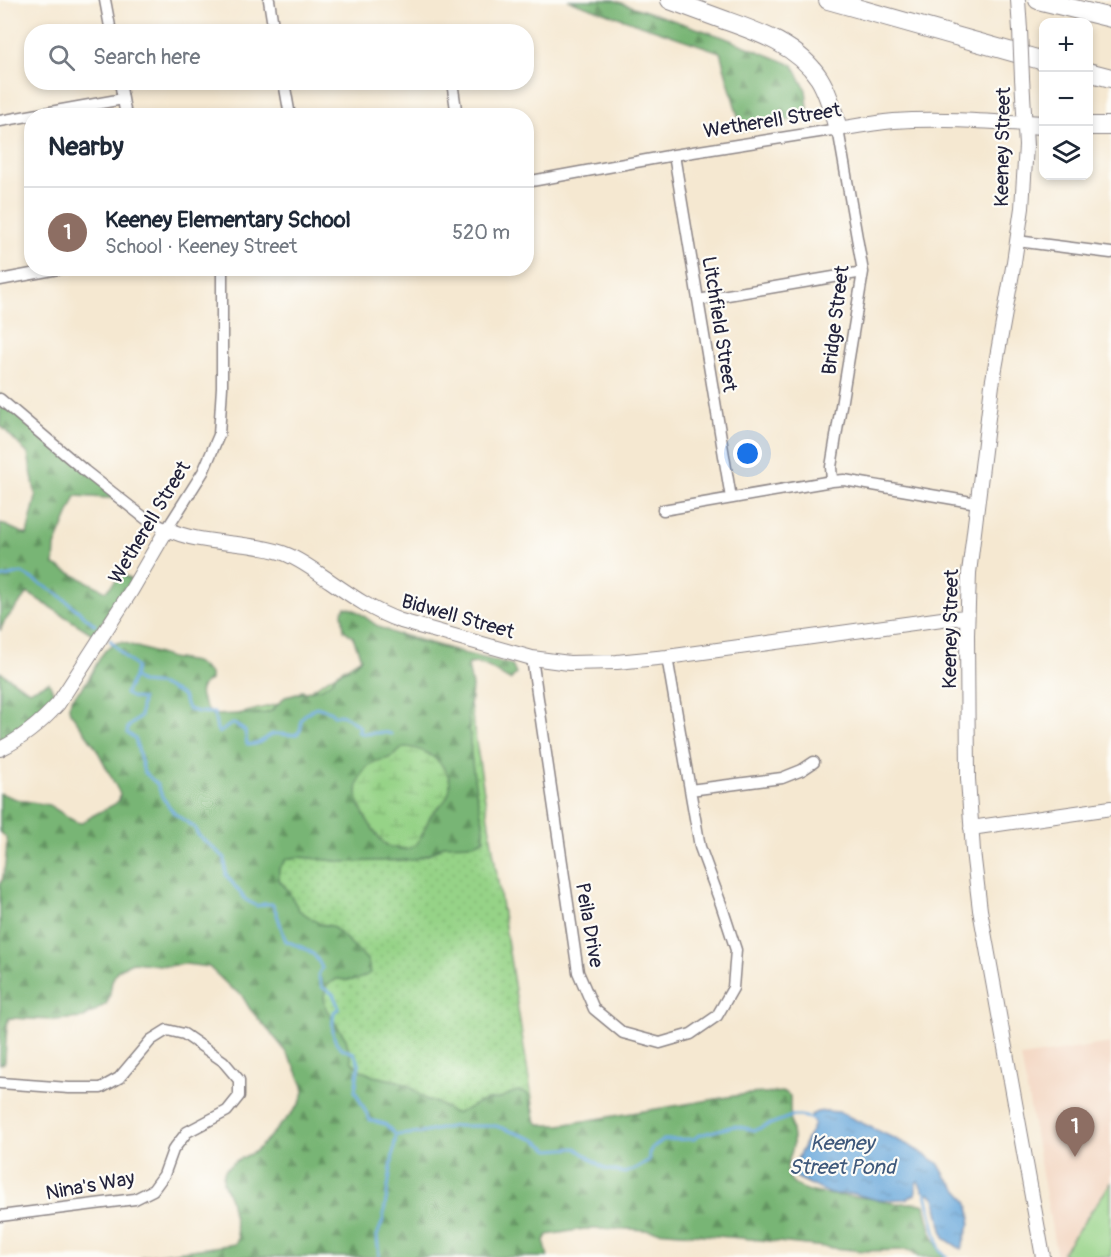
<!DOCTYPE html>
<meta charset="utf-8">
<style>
body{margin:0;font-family:Pangolin,sans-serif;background:#f6f6f7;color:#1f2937}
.controls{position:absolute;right:18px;top:18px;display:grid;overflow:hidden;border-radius:12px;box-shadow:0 3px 9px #0003}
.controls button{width:54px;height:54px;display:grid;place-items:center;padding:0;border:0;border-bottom:2px solid #e0e1e3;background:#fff;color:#1f2937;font:30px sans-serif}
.you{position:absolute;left:748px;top:454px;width:21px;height:21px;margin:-15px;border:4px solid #fff;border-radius:50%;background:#1a73e8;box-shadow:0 0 0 9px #1a73e833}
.badge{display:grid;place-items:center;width:39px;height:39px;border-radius:50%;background:#1a73e8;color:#fff;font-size:20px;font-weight:700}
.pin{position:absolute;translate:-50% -50px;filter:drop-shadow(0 2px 3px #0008)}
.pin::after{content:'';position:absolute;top:32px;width:21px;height:18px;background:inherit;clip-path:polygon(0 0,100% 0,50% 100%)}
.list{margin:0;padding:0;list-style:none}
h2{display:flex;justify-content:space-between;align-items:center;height:78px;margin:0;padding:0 24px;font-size:26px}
h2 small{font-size:20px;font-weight:400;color:#747a83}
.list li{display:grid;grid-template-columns:39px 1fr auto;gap:18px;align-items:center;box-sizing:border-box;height:90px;padding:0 24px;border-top:2px solid #e0e1e3}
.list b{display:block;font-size:22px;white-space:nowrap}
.list p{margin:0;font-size:20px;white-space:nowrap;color:#747a83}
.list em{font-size:20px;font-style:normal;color:#747a83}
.icon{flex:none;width:33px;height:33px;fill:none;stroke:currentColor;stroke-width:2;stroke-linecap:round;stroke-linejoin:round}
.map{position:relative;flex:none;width:1111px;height:1257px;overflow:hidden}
.search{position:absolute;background:#fff;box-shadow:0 3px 9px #0003;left:24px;top:24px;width:510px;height:66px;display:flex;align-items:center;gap:15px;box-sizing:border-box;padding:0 21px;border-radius:24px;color:#747a83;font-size:22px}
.panel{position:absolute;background:#fff;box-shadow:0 3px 9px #0003;left:24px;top:108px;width:510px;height:168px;border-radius:24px}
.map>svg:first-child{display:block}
.built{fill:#f3d4bf}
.grass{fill:url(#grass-dots);stroke:#5c7a61;stroke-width:1.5}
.forest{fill:url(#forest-firs);stroke:#4d6c58;stroke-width:1.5}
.wetland{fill:url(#wetland-marsh);stroke:#5c7a61;stroke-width:1.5}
.pitch{fill:#96d387;stroke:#5c7a61;stroke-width:1.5}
.water{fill:url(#water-ripples);stroke:#46658b;stroke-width:1.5}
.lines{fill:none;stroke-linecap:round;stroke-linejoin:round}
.stream{stroke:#69a8db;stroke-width:3}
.street-casing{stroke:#8c8586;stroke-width:13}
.secondary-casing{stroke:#8c8586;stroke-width:16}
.highway-casing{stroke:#8c8586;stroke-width:20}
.street{stroke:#fff;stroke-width:10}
.secondary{stroke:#fff;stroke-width:14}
.highway{stroke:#fff;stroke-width:18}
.secondary-bridge-casing{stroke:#8c8586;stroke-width:16;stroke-linecap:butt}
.secondary-bridge{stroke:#fff;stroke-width:14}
.labels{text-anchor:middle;stroke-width:4.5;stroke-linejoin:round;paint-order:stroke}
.street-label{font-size:20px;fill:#22223b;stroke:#fdfcf7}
.water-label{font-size:21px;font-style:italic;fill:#3e587b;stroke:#fdfcf7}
</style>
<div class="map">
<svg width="1111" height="1257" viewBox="0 0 1111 1257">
<defs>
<pattern id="grass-dots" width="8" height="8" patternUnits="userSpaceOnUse" patternTransform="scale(1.5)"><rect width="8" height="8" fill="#96d387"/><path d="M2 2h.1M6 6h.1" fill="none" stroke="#81b575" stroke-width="1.8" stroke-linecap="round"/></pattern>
<pattern id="forest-firs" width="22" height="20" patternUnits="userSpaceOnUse" patternTransform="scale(1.5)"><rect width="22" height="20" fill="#78b574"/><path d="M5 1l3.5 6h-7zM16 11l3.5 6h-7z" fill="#629360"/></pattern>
<pattern id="wetland-marsh" width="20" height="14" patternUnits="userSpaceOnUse" patternTransform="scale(1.5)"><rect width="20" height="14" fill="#96d387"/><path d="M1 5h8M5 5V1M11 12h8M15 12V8" fill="none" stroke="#81b575"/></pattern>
<pattern id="water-ripples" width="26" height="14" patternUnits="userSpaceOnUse" patternTransform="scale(1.5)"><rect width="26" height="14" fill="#69a8db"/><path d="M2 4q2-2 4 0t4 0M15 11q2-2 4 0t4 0" fill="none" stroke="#5688b3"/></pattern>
</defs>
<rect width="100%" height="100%" fill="#fdfcf7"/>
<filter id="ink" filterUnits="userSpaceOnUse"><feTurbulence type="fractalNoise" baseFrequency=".0167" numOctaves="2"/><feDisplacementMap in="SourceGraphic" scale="12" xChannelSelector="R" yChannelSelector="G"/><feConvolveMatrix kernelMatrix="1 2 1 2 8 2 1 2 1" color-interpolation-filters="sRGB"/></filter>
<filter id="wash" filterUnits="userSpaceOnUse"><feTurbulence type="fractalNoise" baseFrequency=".008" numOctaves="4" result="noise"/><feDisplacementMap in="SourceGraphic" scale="24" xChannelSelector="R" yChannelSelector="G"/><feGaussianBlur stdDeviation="1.35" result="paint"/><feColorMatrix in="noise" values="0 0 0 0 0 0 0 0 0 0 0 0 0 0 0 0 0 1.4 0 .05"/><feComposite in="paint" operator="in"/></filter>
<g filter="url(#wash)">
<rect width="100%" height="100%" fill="#f5e8d1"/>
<path class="built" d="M1111,1043v214h-54l-36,-200z"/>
<path class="grass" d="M399,634l63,18 74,472 -184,26 -202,-422 88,-14 45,-11 20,-13 3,3z"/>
<path class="forest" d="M568,0h45l110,37 70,28 13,25 3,26 -67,15 -22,-79z
M0,394l121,105 -45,-3 -21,50 -1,19 52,26 16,-17 14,8 -22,22 -20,31 -66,-42 -24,29 -4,9v-108l27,12 9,-38 -8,-43 -28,-29z
M345,607c13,1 24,15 36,21 5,2 12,5 17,7 37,13 76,20 114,30l4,9 -6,6c-12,-5 -27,-22 -42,-15l4,21 -1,13 -3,11 3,45 5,37 7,30 1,11v6l-5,3 -6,2 -29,1 -14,9 -17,6 -69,2 -34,-4 -12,-1 -11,2 -8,9v12l8,9 12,21 21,14 12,2 28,26 8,9 2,12c-13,9 -19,8 -33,6l-11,6 -2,12 2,12 20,30 6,23 9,8 12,6 25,5 11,5 16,13 12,4 17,10c12,-1 20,-10 32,-13 5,-1 10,0 15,-2 10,-4 16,-11 27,-4l8,28 5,3h19l186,-31 39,-2 5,4c0,9 0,19 1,28 1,8 3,14 2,22 -2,12 -9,18 -4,31 9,20 59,18 78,21 9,1 18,4 27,5 10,1 21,-2 31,2 4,19 7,38 21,52h-28l-5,-5 -5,-2 -46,1 -121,-13 -110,-9h-47l-36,6 -4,5 4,17h-408l95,-13 3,-5 -8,-40 -7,-17v-6l2,-6 9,-8 22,-11 34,-36 10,-12 4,-11 -1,-6 -9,-21 -13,-20 -31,-36 -9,-15 -10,-6 -22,-21 -24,-3 -17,2 -35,-4 -5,2 -11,7 -5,10 -3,18 -3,5 -22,14 -31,2 -44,-2 -2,6 -2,36 -1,3 -4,1v-179c4,-6 8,-39 6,-47 -1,-3 -5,-4 -6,-7 0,-6 0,-31 0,-38l19,7 30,5 27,17 6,1 10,-7 23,-12 4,-4 1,-6 -25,-48 -25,-34c-1,-4 -2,-5 0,-9 2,-7 11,-13 15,-19 11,-14 16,-41 37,-42l49,16 24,4 6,4 9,8v6c-18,9 -7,24 2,35l54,-2 5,-2 14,-14 37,-9 10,-7 3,-5 5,-4 12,-5 9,-9 -8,-21 -9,-7 -2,-18z
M0,672l29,19 20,-9 9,22 -58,44z"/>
<path class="wetland" d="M404,747c23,0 56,24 43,50 -3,7 -11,11 -15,17 -11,15 -9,40 -36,34 -4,0 -10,-2 -12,-5 -9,-9 -26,-35 -27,-48 0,-11 3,-22 11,-29 7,-7 13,-5 21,-8 5,-2 10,-7 15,-11z"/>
<path class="pitch" d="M1111,1183v74h-42l-7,-4z"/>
<path class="water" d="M825,1111l14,1 71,34 28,17 8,14 18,20 4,7 3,11 -1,8 -9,26 -17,-11 -9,-40 -4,-4 -8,-3 -5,-10 -2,2v11l-10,5 -28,1 -24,-6h-24l-33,-16 -4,-4v-6l21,-44 -3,-9 6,-3z"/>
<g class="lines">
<path class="stream" d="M0,578l22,-5 36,21 37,31
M110,640l15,17 11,10 -2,10 -9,17 8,4 9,1 -2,18 -12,10 -1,6 8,5 9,34 13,12 6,14 11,15 20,14 4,8 27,23 1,17 20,25 11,6 7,-2h8c6,8 9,26 14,37 19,8 27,7 36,27l-4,7 4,12 11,7 6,14 -5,4c-3,19 -3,36 20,41l5,11 -4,27 15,29 15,4 11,11 25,-2 33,-7h42l40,14 14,10 26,-2 29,21 20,4 13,-6 11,-7v-7l3,-5 11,-8 31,-1 5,-4 35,-9 21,4 37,-14h8l15,3
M134,677c7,8 12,6 22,7 6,0 21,9 27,12l5,13 10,3 16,1c2,7 1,15 5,20 15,-9 9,-14 26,-2l2,13c12,3 16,-6 26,-10 8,-2 18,4 25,-1 5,-4 2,-8 3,-13 2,-6 10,-10 15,-13l14,4 4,4c16,0 13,4 26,12l-2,5c11,5 22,-3 33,2
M925,1189l15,61 7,7
M379,1257l-2,-21 6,-16 13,-85"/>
</g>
</g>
<g filter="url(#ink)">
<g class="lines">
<g class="street-casing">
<path id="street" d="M105,0l6,32
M269,0l5,32
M120,82l6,34
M284,82l6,34
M452,82l5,34
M0,121l123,-22
M674,155l57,343
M526,182l148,-27 164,-26 25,143 -32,195 1,14
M1017,241l94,12
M0,280l63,-12
M698,300l165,-28
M0,399l85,72 61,48 21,10 36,-57 16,-37 3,-48v-119
M663,510l169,-29 12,-1 133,23
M532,658l46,314 16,37 29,24 37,10 31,-9 26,-18 16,-28 3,-38 -15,-46 -21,-57 -33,-190
M690,790l92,-12 20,-8 12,-8
M0,1083l69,5h32l18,-10 32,-38 16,-10 17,4 39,27 16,19v16l-12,15 -40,21 -14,18 -9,25 -11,15 -18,9 -135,17"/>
</g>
<g class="secondary-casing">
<path id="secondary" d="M1018,0l2,30
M1022,78l4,68 -4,62 -8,54 -22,123 -23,188 -2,62 1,144 5,72 7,59 63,347
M838,129c19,-3 37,-6 56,-8 43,-3 87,0 131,3
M0,749c23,-11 41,-26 58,-45l73,-113 36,-62c35,17 78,11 116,24 17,6 32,18 47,28 23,16 45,31 71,40l131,37 37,5 48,-1 50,-5 275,-38 25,-2
M971,828l140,-20"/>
</g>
<g class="highway-casing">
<path id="highway" d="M670,0c19,7 38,14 57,21 34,12 71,25 92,57 10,16 14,34 19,51
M828,0l216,61
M1038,0l73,18
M1088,72l23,6
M1025,124l19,1
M1088,126h23"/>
</g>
<use href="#street" class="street"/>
<use href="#secondary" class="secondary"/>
<use href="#highway" class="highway"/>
<g class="secondary-bridge-casing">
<path id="secondary-bridge" d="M1020,30l2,48"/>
</g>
<use href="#secondary-bridge" class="secondary-bridge"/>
</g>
</g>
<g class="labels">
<g class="street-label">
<text transform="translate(772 120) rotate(-9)" y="7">Wetherell Street</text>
<text transform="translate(1002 147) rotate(-89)" y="7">Keeney Street</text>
<text transform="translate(835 320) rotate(-83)" y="7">Bridge Street</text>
<text transform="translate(720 324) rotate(81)" y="7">Litchfield Street</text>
<text transform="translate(149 522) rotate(-59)" y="7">Wetherell Street</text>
<text transform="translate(458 616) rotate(16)" y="7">Bidwell Street</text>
<text transform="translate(950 629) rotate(-89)" y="7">Keeney Street</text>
<text transform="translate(590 925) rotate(80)" y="7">Peila Drive</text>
<text transform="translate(90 1185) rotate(-10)" y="7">Nina's Way</text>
</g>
<g class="water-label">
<text x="842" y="1150">Keeney<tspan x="842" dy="24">Street Pond</tspan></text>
</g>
</g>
</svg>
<div class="controls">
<button>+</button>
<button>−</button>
<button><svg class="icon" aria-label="layers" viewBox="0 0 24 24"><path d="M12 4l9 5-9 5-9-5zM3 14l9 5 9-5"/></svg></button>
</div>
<div class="you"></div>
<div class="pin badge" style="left:1075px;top:1157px;background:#8d6e63">1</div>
<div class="search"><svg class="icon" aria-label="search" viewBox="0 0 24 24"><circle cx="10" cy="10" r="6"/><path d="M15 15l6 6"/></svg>Search here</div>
<section class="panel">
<h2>Nearby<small></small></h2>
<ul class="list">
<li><span class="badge" style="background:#8d6e63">1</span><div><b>Keeney Elementary School</b><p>School · Keeney Street</p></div><em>520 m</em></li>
</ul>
</section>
</div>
